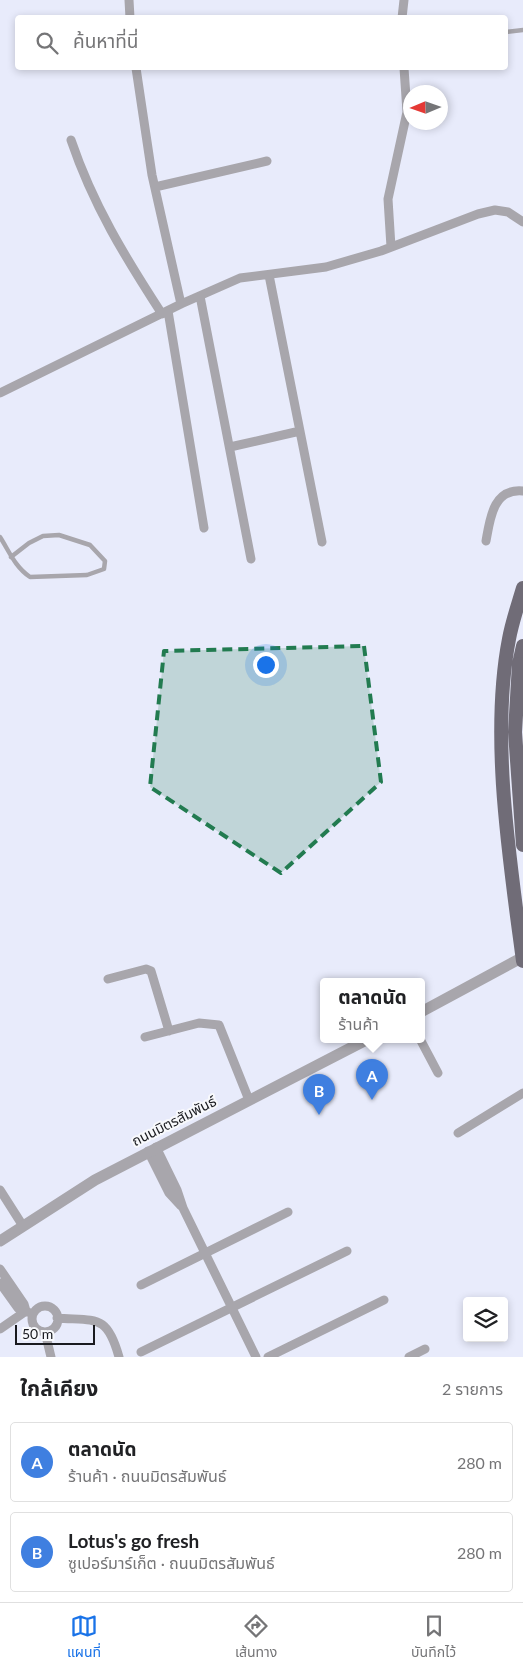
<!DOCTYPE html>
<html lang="th">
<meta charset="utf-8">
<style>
body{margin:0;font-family:Lato,"Noto Sans Thai",sans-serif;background:#f6f6f6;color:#202124}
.controls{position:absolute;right:15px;bottom:15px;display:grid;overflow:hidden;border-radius:5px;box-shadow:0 2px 8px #0003}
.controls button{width:45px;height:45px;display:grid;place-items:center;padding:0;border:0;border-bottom:1px solid #e0e0e0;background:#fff;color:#202124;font:25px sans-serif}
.compass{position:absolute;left:403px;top:85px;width:45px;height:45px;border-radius:50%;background:#fff;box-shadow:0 2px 8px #0003;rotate:268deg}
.scale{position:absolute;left:15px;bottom:12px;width:80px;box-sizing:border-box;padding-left:5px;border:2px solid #191a1f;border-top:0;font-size:14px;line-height:18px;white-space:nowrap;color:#191a1f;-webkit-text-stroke:4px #f8f9fc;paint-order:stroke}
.you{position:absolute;left:265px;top:664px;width:18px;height:18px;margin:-12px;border:4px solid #fff;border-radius:50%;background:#1a73e8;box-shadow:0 0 0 8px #1a73e833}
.badge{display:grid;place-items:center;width:32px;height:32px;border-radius:50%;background:#1a73e8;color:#fff;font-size:16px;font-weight:700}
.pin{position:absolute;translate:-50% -41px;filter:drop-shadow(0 1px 2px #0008)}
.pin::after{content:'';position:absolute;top:26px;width:18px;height:15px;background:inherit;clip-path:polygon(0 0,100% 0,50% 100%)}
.popup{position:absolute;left:320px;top:978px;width:105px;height:65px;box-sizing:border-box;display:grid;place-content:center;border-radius:5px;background:#fff;filter:drop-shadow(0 1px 4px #0005);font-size:16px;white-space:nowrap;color:#757577}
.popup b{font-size:19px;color:#202124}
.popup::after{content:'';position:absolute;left:50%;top:100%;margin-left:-10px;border:10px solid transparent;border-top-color:#fff}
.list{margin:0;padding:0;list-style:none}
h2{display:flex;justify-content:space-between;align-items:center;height:65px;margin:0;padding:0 20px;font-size:21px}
h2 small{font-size:16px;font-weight:400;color:#757577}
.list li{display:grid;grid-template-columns:32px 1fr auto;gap:15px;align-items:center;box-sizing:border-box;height:80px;margin:0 10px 10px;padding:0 10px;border:1px solid #e0e0e0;border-radius:5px}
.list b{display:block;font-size:19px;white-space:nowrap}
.list p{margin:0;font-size:16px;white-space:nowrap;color:#757577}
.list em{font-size:16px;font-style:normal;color:#757577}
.icon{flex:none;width:28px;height:28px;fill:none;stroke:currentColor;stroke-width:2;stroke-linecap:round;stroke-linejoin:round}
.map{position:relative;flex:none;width:523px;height:1357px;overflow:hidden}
.search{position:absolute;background:#fff;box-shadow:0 2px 8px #0003;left:15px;right:15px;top:15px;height:55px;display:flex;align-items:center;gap:12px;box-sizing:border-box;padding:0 18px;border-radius:5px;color:#757577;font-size:19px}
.sheet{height:245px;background:#fff}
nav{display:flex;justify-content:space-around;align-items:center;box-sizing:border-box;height:70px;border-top:1px solid #e0e0e0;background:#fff;font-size:14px;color:#757577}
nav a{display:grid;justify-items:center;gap:2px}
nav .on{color:#1a73e8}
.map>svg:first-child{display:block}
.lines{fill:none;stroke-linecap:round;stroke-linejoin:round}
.service{stroke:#a8a6ac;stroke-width:4.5}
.minor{stroke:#a8a6ac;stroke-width:9}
.tertiary{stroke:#a8a6ac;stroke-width:11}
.primary{stroke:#706c77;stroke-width:14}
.primary-bridge{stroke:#706c77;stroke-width:14}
.marked{fill:#227b50;fill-opacity:0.2;stroke:#227b50;stroke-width:4;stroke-dasharray:10 6;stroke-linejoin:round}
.labels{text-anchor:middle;stroke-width:4;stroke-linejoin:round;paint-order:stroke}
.street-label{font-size:14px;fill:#191a1f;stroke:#f8f9fc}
</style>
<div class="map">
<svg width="523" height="1357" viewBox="0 0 523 1357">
<rect width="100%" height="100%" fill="#e8ebfb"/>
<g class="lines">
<path class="service" d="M506,32l17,-2
M0,537c9,14 15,30 30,40l57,-2 17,-6 1,-8 -15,-16 -31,-10 -16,1 -14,7 -18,14"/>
<path class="minor" d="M129,0l1,18
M402,18l2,-18
M136,68l16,107 29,129
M71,140c22,65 54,117 91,174
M155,187l112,-26
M391,247l-3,-48 19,-87 -3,-44
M269,275l53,267
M200,296l51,263
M168,311l36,217
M0,393l181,-89 59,-26 86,-11 55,-16 97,-37 17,-4 13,2 15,10
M230,447l70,-16
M486,541c4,-22 7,-53 37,-50
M108,979l38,-10 5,2 18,60
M145,1037l54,-14 20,2 30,75
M420,1039l18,34
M458,1133l65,-40
M156,1147l21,43 6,18 73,149
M148,1151l21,42 12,13
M0,1190l23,36
M0,1269l24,35 2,7
M0,1283l18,25 10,4
M141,1285l147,-73
M32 1319a13 13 0 1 1 26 0a13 13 0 1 1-26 0Z
M57,1318c40,3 50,-4 62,39
M0,1329l26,-18
M45,1332l6,25
M141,1352l206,-101
M268,1357l116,-57
M409,1357l16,-8"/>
<path class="tertiary" d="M421,1012l102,-55
M0,1241l95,-61 273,-141"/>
<path class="primary" d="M523,588c-5,17 -11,34 -14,51 -19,98 1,223 14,322
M519,664l4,-18"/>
<path class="primary-bridge" d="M519,664l-4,68 8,113"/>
</g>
<path class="marked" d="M364,646l17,136 -100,91 -131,-86 14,-136z"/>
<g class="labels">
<g class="street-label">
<text transform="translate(174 1121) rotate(-27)" y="5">ถนนมิตรสัมพันธ์</text>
</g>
</g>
</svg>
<div class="controls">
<button><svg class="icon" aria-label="layers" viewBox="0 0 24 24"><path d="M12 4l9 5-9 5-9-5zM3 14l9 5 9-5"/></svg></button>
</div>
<svg class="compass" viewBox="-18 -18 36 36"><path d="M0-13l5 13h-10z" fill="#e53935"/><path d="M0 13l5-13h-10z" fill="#757577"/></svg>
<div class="scale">50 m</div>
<div class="you"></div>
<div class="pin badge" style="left:372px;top:1100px;background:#3f7fe0">A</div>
<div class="popup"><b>ตลาดนัด</b>ร้านค้า</div>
<div class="pin badge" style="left:319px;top:1115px;background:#3f7fe0">B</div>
<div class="search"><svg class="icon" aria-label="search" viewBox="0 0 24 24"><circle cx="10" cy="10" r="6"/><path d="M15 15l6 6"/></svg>ค้นหาที่นี่</div>
</div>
<section class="sheet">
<h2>ใกล้เคียง<small>2 รายการ</small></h2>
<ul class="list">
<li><span class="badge" style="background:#3f7fe0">A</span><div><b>ตลาดนัด</b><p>ร้านค้า · ถนนมิตรสัมพันธ์</p></div><em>280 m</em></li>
<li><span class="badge" style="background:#3f7fe0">B</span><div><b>Lotus's go fresh</b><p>ซูเปอร์มาร์เก็ต · ถนนมิตรสัมพันธ์</p></div><em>280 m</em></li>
</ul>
</section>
<nav>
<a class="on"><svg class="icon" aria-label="map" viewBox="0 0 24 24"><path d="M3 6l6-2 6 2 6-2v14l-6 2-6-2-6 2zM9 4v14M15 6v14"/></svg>แผนที่</a>
<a><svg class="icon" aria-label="directions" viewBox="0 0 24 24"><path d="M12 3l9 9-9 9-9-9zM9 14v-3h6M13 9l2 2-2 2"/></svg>เส้นทาง</a>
<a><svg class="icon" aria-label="saved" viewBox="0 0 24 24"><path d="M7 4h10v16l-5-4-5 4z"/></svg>บันทึกไว้</a>
</nav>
